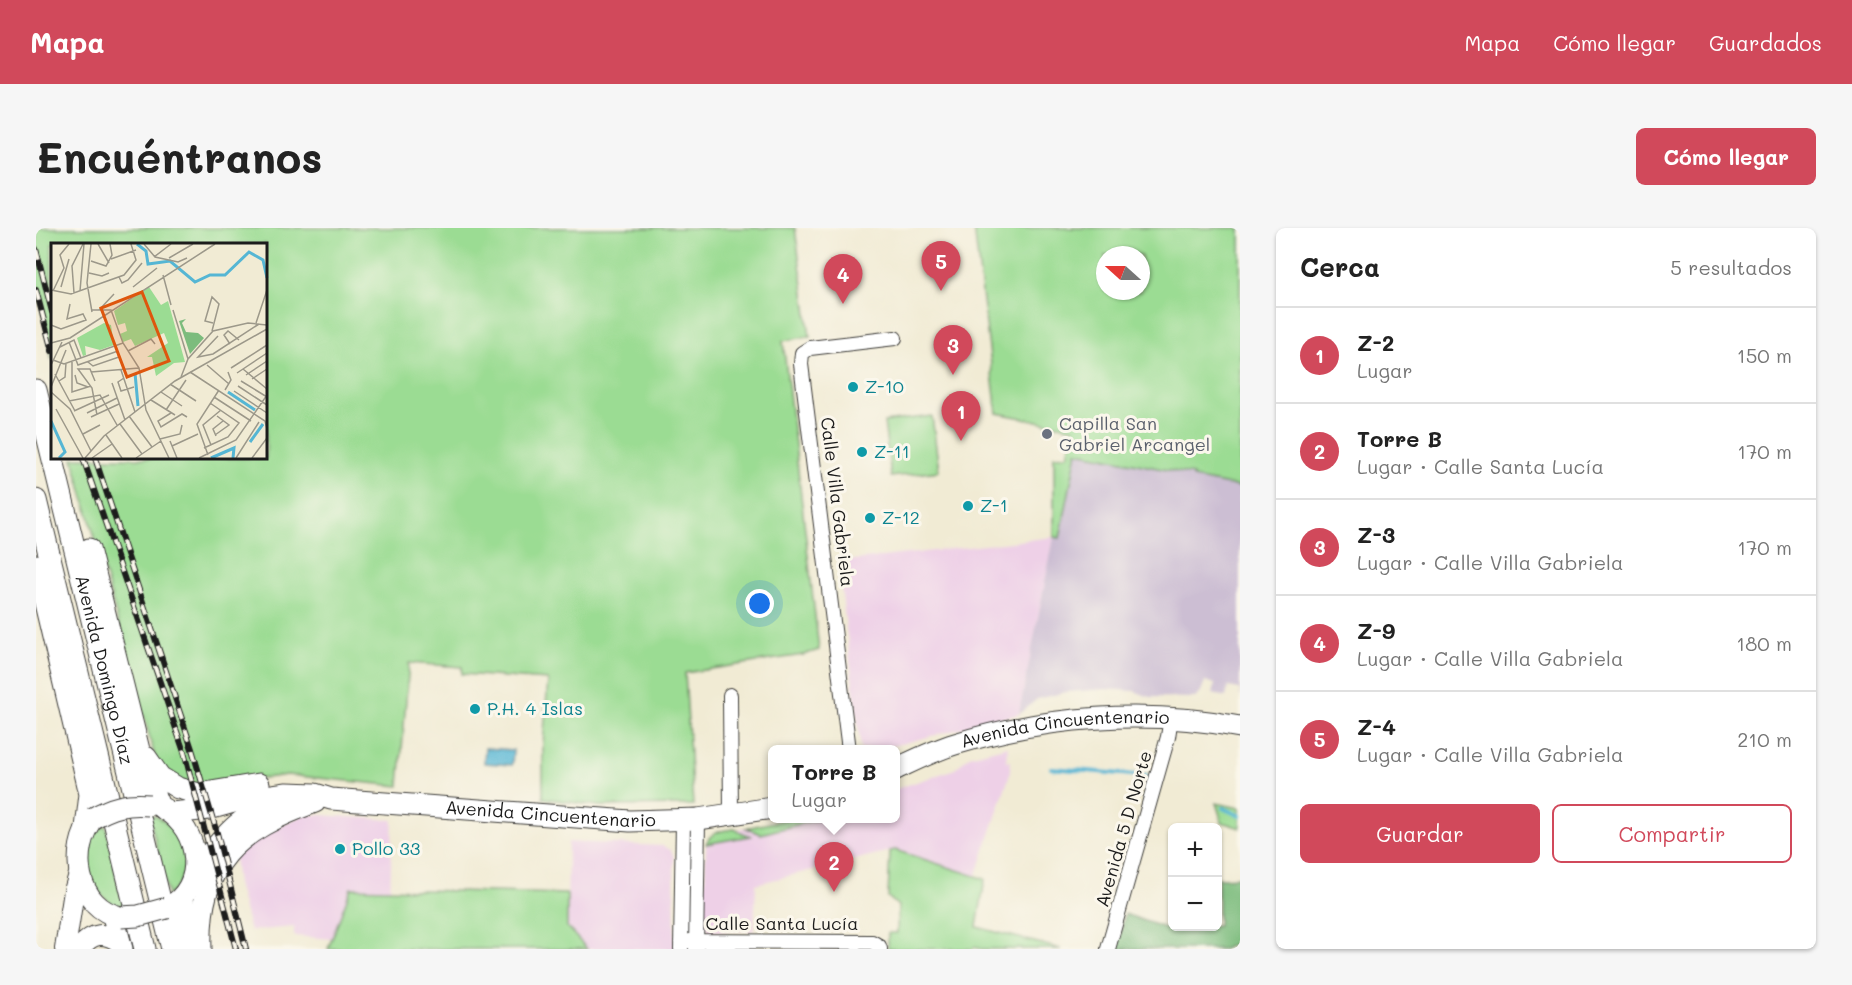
<!DOCTYPE html>
<html lang="es">
<meta charset="utf-8">
<style>
body{margin:0;font-family:Mali,sans-serif;background:#f6f6f6;color:#222}
.controls{position:absolute;right:18px;bottom:18px;display:grid;overflow:hidden;border-radius:9px;box-shadow:0 2px 4px #0004}
.controls button{width:54px;height:54px;display:grid;place-items:center;padding:0;border:0;border-bottom:2px solid #e0e0e0;background:#fff;color:#222;font:30px sans-serif}
.compass{position:absolute;left:1060px;top:18px;width:54px;height:54px;border-radius:50%;background:#fff;box-shadow:0 2px 4px #0004;rotate:291deg}
.you{position:absolute;left:724px;top:376px;width:21px;height:21px;margin:-15px;border:4px solid #fff;border-radius:50%;background:#1a73e8;box-shadow:0 0 0 9px #1a73e833}
.badge{display:grid;place-items:center;width:39px;height:39px;border-radius:50%;background:#d1495b;color:#fff;font-size:20px;font-weight:700}
.pin{position:absolute;translate:-50% -50px;filter:drop-shadow(0 2px 3px #0008)}
.pin::after{content:'';position:absolute;top:32px;width:21px;height:18px;background:inherit;clip-path:polygon(0 0,100% 0,50% 100%)}
.popup{position:absolute;left:732px;top:517px;width:132px;height:78px;box-sizing:border-box;display:grid;place-content:center;border-radius:9px;background:#fff;filter:drop-shadow(0 2px 4px #0005);font-size:20px;white-space:nowrap;color:#767676}
.popup b{font-size:22px;color:#222}
.popup::after{content:'';position:absolute;left:50%;top:100%;margin-left:-12px;border:12px solid transparent;border-top-color:#fff}
.list{margin:0;padding:0;list-style:none}
h2{display:flex;justify-content:space-between;align-items:center;height:78px;margin:0;padding:0 24px;font-size:26px}
h2 small{font-size:20px;font-weight:400;color:#767676}
.list li{display:grid;grid-template-columns:39px 1fr auto;gap:18px;align-items:center;box-sizing:border-box;height:96px;padding:0 24px;border-top:2px solid #e0e0e0}
.list b{display:block;font-size:22px;white-space:nowrap}
.list p{margin:0;font-size:20px;white-space:nowrap;color:#767676}
.list em{font-size:20px;font-style:normal;color:#767676}
.actions{display:flex;gap:12px;padding:18px 24px}
.actions a{flex:1;padding:14px 0;border:2px solid #d1495b;border-radius:9px;text-align:center;font-size:21px;color:#d1495b}
.actions .main{background:#d1495b;color:#fff}
.map{position:relative;flex:none;width:1204px;height:721px;overflow:hidden;border-radius:9px}
header{display:flex;align-items:center;gap:36px;box-sizing:border-box;height:84px;padding:0 30px;background:#d1495b;color:#fff}
header strong{font-size:28px}
nav{display:flex;gap:33px;margin-inline-start:auto;font-size:21px}
.intro{display:flex;align-items:center;justify-content:space-between;box-sizing:border-box;height:144px;padding:0 36px}
h1{margin:0;font-size:42px}
.button{padding:15px 27px;border-radius:9px;background:#d1495b;color:#fff;font-size:21px;font-weight:700}
main{display:flex;gap:36px;padding:0 36px}
aside{flex:1;background:#fff;border-radius:9px;box-shadow:0 2px 4px #0004}
.map>svg:first-child{display:block}
.built{fill:#eed0e7}
.industrial{fill:#ccbed3}
.green{fill:#9bdc93;stroke:#5c7c58;stroke-width:1.5;fill-rule:evenodd}
.forest{fill:#7cbc7d;stroke:#4c6c4c;stroke-width:1.5}
.water{fill:#55b6d4;stroke:#386978;stroke-width:1.5}
.lines{fill:none;stroke-linecap:round;stroke-linejoin:round}
.stream{stroke:#55b6d4;stroke-width:4}
.street-casing{stroke:#3c3b38;stroke-width:16}
.secondary-casing{stroke:#3c3b38;stroke-width:22}
.primary-casing{stroke:#3c3b38;stroke-width:23}
.street{stroke:#fff;stroke-width:14}
.secondary{stroke:#fff;stroke-width:20}
.primary{stroke:#fff;stroke-width:21}
.rail-casing{stroke:#1c1c1c;stroke-width:6}
.rail{stroke:#fbf7ec;stroke-width:4;stroke-dasharray:11;stroke-linecap:butt}
.primary-bridge-casing{stroke:#3c3b38;stroke-width:23;stroke-linecap:butt}
.primary-bridge{stroke:#fff;stroke-width:21}
.culture-dot{fill:#0f9aa8;stroke:#fbf7ec;stroke-width:2}
.worship-dot{fill:#6b7280;stroke:#fbf7ec;stroke-width:2}
.labels{text-anchor:middle;stroke-width:6;stroke-linejoin:round;paint-order:stroke}
.culture-label{font-size:18px;fill:#0d838f;stroke:#fbf7ec;text-anchor:start}
.worship-label{font-size:18px;fill:#5b616d;stroke:#fbf7ec;text-anchor:start}
.street-label{font-size:18px;fill:#1c1c1c;stroke:#fbf7ec}
.inset-river{fill:none;stroke:#55b6d4;stroke-width:3}
.inset-road{fill:none;stroke:#9c988a;stroke-width:1.5}
.view{fill:#de560d;fill-opacity:0.15;stroke:#de560d;stroke-width:3}
.inset-edge{fill:none;stroke:#1c1c1c;stroke-width:3}
</style>
<header>
<strong>Mapa</strong>
<nav><a>Mapa</a><a>Cómo llegar</a><a>Guardados</a></nav>
</header>
<div class="intro"><h1>Encuéntranos</h1><a class="button">Cómo llegar</a></div>
<main>
<div class="map">
<svg width="1204" height="721" viewBox="0 0 1204 721">
<rect width="100%" height="100%" fill="#fbf7ec"/>
<filter id="ink" filterUnits="userSpaceOnUse"><feTurbulence type="fractalNoise" baseFrequency=".0167" numOctaves="2"/><feDisplacementMap in="SourceGraphic" scale="12" xChannelSelector="R" yChannelSelector="G"/><feConvolveMatrix kernelMatrix="1 2 1 2 8 2 1 2 1" color-interpolation-filters="sRGB"/></filter>
<filter id="wash" filterUnits="userSpaceOnUse"><feTurbulence type="fractalNoise" baseFrequency=".008" numOctaves="4" result="noise"/><feDisplacementMap in="SourceGraphic" scale="24" xChannelSelector="R" yChannelSelector="G"/><feGaussianBlur stdDeviation="1.35" result="paint"/><feColorMatrix in="noise" values="0 0 0 0 0 0 0 0 0 0 0 0 0 0 0 0 0 1.4 0 .05"/><feComposite in="paint" operator="in"/></filter>
<g filter="url(#wash)">
<rect width="100%" height="100%" fill="#f1ebd4"/>
<path class="built" d="M1018,309l-35,177 -139,35h-19l-23,-187z
M972,518l-2,15h5l-2,16 -33,100 -82,-27 -138,34 -2,47h-44l-6,-7 2,-80 3,-7 8,-5 34,-5 42,-8 103,-1v-29l59,-20 14,-13z
M269,586l88,6 -3,70 -39,-2 -18,51 -39,-3v-9l-44,4 -13,-47 -3,-27 23,-19z
M532,614l95,4 8,4 3,8 1,91h-88l-20,-22z"/>
<path class="industrial" d="M1041,224l116,23v3l47,9v212l-1,-10 -11,-2 -2,10 -13,-3 2,-10 -10,-3 -5,13 -5,4 -45,-1 -16,-6 -28,-2 -40,3 -29,7 -18,15 35,-177 6,1z"/>
<path class="green" d="M0,0h759l15,108 -27,5 36,309 -16,5 -118,18 8,132 -94,1 -56,-8v-53l5,-65 -86,-6v-7l-53,-4 -10,123 -112,-11 -95,13 -34,-20 -85,-310h193v-214h-214v116l-16,-77z
M938,0h266v259l-47,-9v-3l-116,-23 -17,86 -6,-1v-81l14,-1 6,-27 -77,-15zM1069,27h36v36h-36z
M896,188l7,55 -48,6 -7,-55z
M1180,575l24,5v20l-18,-6z
M113,587c9,0 17,7 23,14 17,20 17,50 -4,67z
M757,590l27,1 -59,15 -15,-6z
M67,598h3l18,81c-35,-5 -51,-60 -21,-81z
M698,601l16,7 -44,8c5,-13 15,-13 28,-15z
M859,622l90,29 -8,48 84,22h-79l-8,-2 -1,2h-85v-16h9l1,-27 -10,-9 2,-46z
M315,660l216,6v33l20,22h-259z"/>
<path class="forest" d="M1204,649v65l-17,7h-106l8,-35 45,16 2,-4h46v-48z"/>
<path class="water" d="M449,520l28,2 -1,15 -28,-2z"/>
<g class="lines">
<path class="stream" d="M1015,540l95,8
M1187,580l17,8"/>
</g>
</g>
<g filter="url(#ink)">
<g class="lines">
<g class="street-casing">
<path id="street" d="M694,467l1,119
M813,522l-48,-386 1,-11 8,-5 85,-10
M645,713l191,1 7,4 1,3
M645,721l2,-129
M660,721l2,-130
M1072,721l60,-212 3,-20"/>
</g>
<g class="secondary-casing">
<path id="secondary" d="M45,719c12,-15 23,-15 39,-5
M29,721l9,-58 5,-17"/>
</g>
<g class="primary-casing">
<g id="primary">
<path id="s1" d="M0,162l136,559"/>
<path d="M0,272l109,449"/>
<path d="M53,321l55,221 15,36"/>
<path d="M0,337l54,229 -4,34"/>
<path d="M110,529l14,20 18,11 21,6 60,-10"/>
<path id="s2" d="M860,541c19,-9 39,-19 59,-25 92,-28 191,-35 285,-17"/>
<path d="M128,581c37,21 44,78 3,99"/>
<path id="s3" d="M136,585l37,-4 36,-10 42,-6 28,1 16,5 299,22 68,-2 74,-11"/>
<path d="M57,590c-25,32 -17,90 28,99"/>
<path d="M159,644c22,-27 49,-66 88,-68"/>
<path d="M147,668l2,27 7,26"/>
<path d="M77,688l9,33"/>
<path d="M165,721c-3,-88 36,-118 114,-147"/>
</g>
</g>
<use href="#street" class="street"/>
<use href="#secondary" class="secondary"/>
<use href="#primary" class="primary"/>
<g class="rail-casing">
<path id="rail" d="M0,21l16,63
M0,62l16,61
M47,230l101,294 52,197
M59,230l97,291 25,84 29,116"/>
</g>
<use href="#rail" class="rail"/>
<g class="primary-bridge-casing">
<path id="primary-bridge" d="M57,590c19,-11 34,-15 56,-13
M85,689l17,-1 29,-8"/>
</g>
<use href="#primary-bridge" class="primary-bridge"/>
</g>
</g>
<g class="culture-dot">
<circle cx="817" cy="159" r="6"/>
<circle cx="826" cy="224" r="6"/>
<circle cx="932" cy="278" r="6"/>
<circle cx="834" cy="290" r="6"/>
<circle cx="439" cy="481" r="6"/>
<circle cx="304" cy="621" r="6"/>
</g>
<circle class="worship-dot" cx="1011" cy="206" r="6"/>
<g class="labels">
<g class="culture-label">
<text x="829" y="165">Z-10</text>
<text x="838" y="230">Z-11</text>
<text x="944" y="284">Z-1</text>
<text x="846" y="296">Z-12</text>
<text x="451" y="487">P.H. 4 Islas</text>
<text x="316" y="627">Pollo 33</text>
</g>
<g class="worship-label">
<text x="1023" y="202">Capilla San<tspan x="1023" dy="21">Gabriel Arcangel</tspan></text>
</g>
<g class="street-label">
<text transform="translate(801 274) rotate(83)" y="6">Calle Villa Gabriela</text>
<text dy="6" stroke="none"><textPath href="#s1" startOffset="288">Avenida Domingo Díaz</textPath></text>
<text dy="6" stroke="none"><textPath href="#s2" startOffset="176">Avenida Cincuentenario</textPath></text>
<text dy="6" stroke="none"><textPath href="#s3" startOffset="382">Avenida Cincuentenario</textPath></text>
<text transform="translate(1088 601) rotate(-74)" y="6">Avenida 5 D Norte</text>
<text x="746" y="702">Calle Santa Lucía</text>
</g>
</g>
<g transform="translate(15 15)">
<rect width="216" height="216" fill="#f1ebd4"/>
<path d="M98,44l12,18 7,-4 17,61 -11,1 -18,13 -4,-19h-5l21,-14 -4,-10 -29,13 -4,-7 -8,3 -3,-8 7,-3 -2,-8 -7,2 -4,-14zM53,80l7,2 3,20 -14,5 -15,-4 1,9 -3,1 -6,-18z" fill="#9bdc93"/>
<path d="M135,76l-4,4 4,9 12,1 6,5 -14,16 -11,-33z" fill="#7cbc7d"/>
<path class="inset-river" d="M86,1l9,7 2,13 22,-3 25,21 15,-7h15l24,-23 14,8 4,18M84,130l3,33M177,149l27,18M0,178l14,31 -6,6M199,199l13,-18M160,215l23,-10 -1,10"/>
<path class="inset-road" d="M40,1l-4,39 5,29M47,1l11,19M93,1l11,13 23,5 9,-4M103,14l17,-13M118,15l24,-14M60,16l25,-9M40,18l15,5 6,-11 -2,-11M38,30l13,3 7,-3M112,32l8,30M68,34l3,6 6,-3 14,-17M10,44l8,-28M82,44l24,-19M0,47l20,4 53,-19 12,-15 -5,-16M2,48l11,-23 -4,-13 9,-11M29,48l4,-47M23,50l-2,-27 11,-22M40,67h20l12,33 16,25 7,42 23,48M48,67l15,-16M122,67l15,49M205,80l11,-33M0,82l10,4 25,-9 -3,-6 -16,5 3,-15M161,88l7,-27 -7,-7 -7,24 8,2M167,93l-20,21 15,-3 46,-30M18,99l9,23 40,-14M0,100l19,-5 145,-94M179,101l-6,-9 4,-4 11,9M9,104l14,-7 7,18M77,108l23,-12 4,5M2,117l11,4 59,-21M21,119v30l19,-6M37,119l5,4 26,-9 -2,-7M0,122l11,-23M156,122l22,19M180,125l36,-23M192,126l24,20M70,127l14,42M40,129l48,-4M139,129l75,49 2,8M186,130l30,-20M4,131l20,37M24,132l2,8 11,4M195,132l21,-14M130,134l7,-18 25,-28 35,-8 19,2M73,135l-6,4 3,9 13,-4M201,136l15,-10M8,138l6,-4 1,-14M44,138l-5,-12h-12l14,19 5,27M190,138l26,16M61,140l13,37M119,141l26,17M187,143l29,19M0,144l15,-37M174,147l6,-10 -3,-8M183,148l33,22M0,149l19,17 21,42M110,149l21,14M163,154l37,24M100,157l24,15M18,158l31,-6 17,30M5,166l27,49M115,167l20,-30M23,168l35,-16M36,170l30,-15M120,170l-13,8 3,6 21,-13 5,3M78,173l23,31M40,174l28,-13M69,181l22,30M32,191l17,-9M55,192l16,23M164,192l14,-10 -12,-9M165,193l-3,-7 10,-8M109,196l20,-5 2,-9M119,198l7,17M160,202l-8,-20 18,-15M121,203l26,-12M153,205l24,-11 11,-14 -29,-20M157,212l-11,-31 22,-34M34,215l19,-22 71,-55 92,-52M41,215l20,-14M85,215l25,-17M148,215l37,-18 31,-45M185,215l23,-36M201,215l15,-20"/>
<path class="view" d="M91,49l27,69 -42,16 -26,-69z"/>
<rect width="216" height="216" class="inset-edge"/>
</g>
</svg>
<div class="controls">
<button>+</button>
<button>−</button>
</div>
<svg class="compass" viewBox="-18 -18 36 36"><path d="M0-13l5 13h-10z" fill="#e53935"/><path d="M0 13l5-13h-10z" fill="#767676"/></svg>
<div class="you"></div>
<div class="pin badge" style="left:925px;top:213px">1</div>
<div class="pin badge" style="left:798px;top:664px">2</div>
<div class="popup"><b>Torre B</b>Lugar</div>
<div class="pin badge" style="left:917px;top:147px">3</div>
<div class="pin badge" style="left:807px;top:76px">4</div>
<div class="pin badge" style="left:905px;top:63px">5</div>
</div>
<aside>
<h2>Cerca<small>5 resultados</small></h2>
<ul class="list">
<li><span class="badge">1</span><div><b>Z-2</b><p>Lugar</p></div><em>150 m</em></li>
<li><span class="badge">2</span><div><b>Torre B</b><p>Lugar · Calle Santa Lucía</p></div><em>170 m</em></li>
<li><span class="badge">3</span><div><b>Z-3</b><p>Lugar · Calle Villa Gabriela</p></div><em>170 m</em></li>
<li><span class="badge">4</span><div><b>Z-9</b><p>Lugar · Calle Villa Gabriela</p></div><em>180 m</em></li>
<li><span class="badge">5</span><div><b>Z-4</b><p>Lugar · Calle Villa Gabriela</p></div><em>210 m</em></li>
</ul>
<div class="actions"><a class="main">Guardar</a><a>Compartir</a></div>
</aside>
</main>
